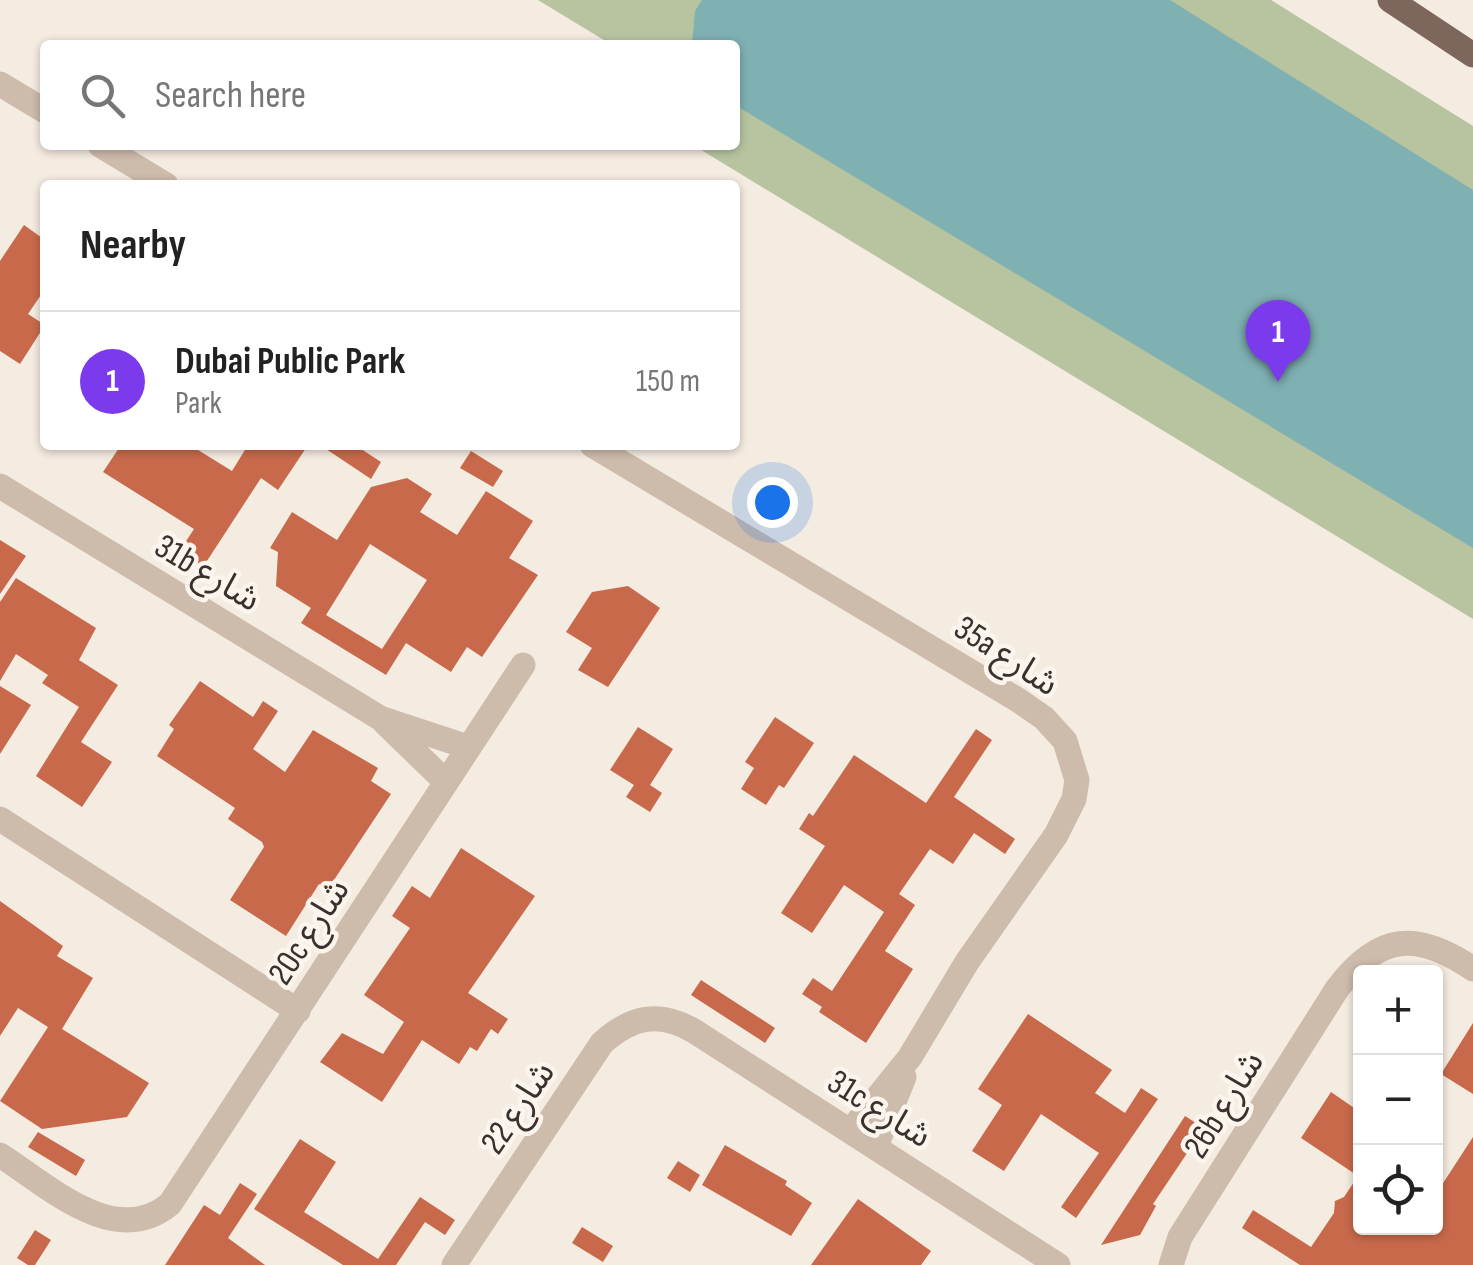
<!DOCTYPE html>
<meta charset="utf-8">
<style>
body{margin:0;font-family:"Sofia Sans Condensed","Noto Sans Arabic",sans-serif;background:#f2f2f2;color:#222}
.controls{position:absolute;right:30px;bottom:30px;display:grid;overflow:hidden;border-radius:10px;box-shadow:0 2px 8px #0004}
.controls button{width:90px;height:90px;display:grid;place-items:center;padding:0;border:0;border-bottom:2px solid #e0e0e0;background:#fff;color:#222;font:50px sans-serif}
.you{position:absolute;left:772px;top:502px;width:35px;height:35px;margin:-25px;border:8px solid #fff;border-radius:50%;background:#1a73e8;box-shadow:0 0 0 15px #1a73e833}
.badge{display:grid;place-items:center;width:65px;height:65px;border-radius:50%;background:#7c3aed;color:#fff;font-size:32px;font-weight:700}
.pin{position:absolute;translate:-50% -82px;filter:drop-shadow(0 2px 5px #0008)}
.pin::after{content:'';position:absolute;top:52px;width:35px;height:30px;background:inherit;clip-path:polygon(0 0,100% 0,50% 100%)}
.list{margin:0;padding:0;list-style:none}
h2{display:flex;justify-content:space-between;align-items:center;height:130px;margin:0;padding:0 40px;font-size:42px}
h2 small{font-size:32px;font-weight:400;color:#767676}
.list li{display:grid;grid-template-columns:65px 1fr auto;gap:30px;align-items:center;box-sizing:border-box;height:140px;padding:0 40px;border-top:2px solid #e0e0e0}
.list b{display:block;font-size:38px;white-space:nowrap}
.list p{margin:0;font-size:32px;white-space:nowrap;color:#767676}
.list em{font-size:32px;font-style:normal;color:#767676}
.icon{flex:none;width:55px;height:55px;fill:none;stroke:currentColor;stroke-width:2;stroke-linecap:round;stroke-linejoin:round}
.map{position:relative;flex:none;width:1473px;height:1265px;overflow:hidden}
.search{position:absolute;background:#fff;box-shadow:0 2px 8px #0004;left:40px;top:40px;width:700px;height:110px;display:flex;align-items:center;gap:25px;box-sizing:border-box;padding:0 35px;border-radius:10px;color:#767676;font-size:38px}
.panel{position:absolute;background:#fff;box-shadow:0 2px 8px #0004;left:40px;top:180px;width:700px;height:270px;border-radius:10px}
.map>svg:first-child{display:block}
.green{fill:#b8c4a0}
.water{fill:#7fb0b2}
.building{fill:#c8694b;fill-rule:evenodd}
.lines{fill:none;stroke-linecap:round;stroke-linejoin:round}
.minor{stroke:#cdbbac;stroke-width:25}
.major{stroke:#7d675c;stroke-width:25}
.labels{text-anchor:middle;stroke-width:9;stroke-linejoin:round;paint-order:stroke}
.street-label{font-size:35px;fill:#3b302b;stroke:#fbf5ee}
</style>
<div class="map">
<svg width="1473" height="1265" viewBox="0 0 1473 1265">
<rect width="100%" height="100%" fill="#f4ebe1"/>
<path class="green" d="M538,0h733l202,126v493l-780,-474h42v-100h-123z"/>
<path class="water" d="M702,0h468l303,190v358l-738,-443v-60h-43l3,-34z"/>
<path class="building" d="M24,225l21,15v49l-17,25 17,11 -25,39 -20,-13v-90z
M121,445h69l42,26 16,-26h60l-30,45 -17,-12 -58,89 -24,-15 15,-23 -91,-57z
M320,445h35l26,17 -10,17z
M471,451l32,20 -10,16 -33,-19z
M407,478l25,16 -12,18 37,23 29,-44 47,30 -24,37 29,17 -56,82 -15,-10 -16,25 -45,-29 -20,32 -85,-52 10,-15 -35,-22 2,-34 -8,-4 22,-36 45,28 34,-53zM370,544l57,36 -45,69 -56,-34z
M0,540l26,16 -26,38z
M16,578l80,50 -17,32 39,25 -37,57 31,20 -30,45 -46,-31 43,-69 -37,-24 6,-8 -32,-21 -16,27v-79z
M628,586l32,22 -52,79 -30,-17 14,-22 -26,-16 26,-40z
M200,681l53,36 10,-16 15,10 -25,38 32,23 28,-42 65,38 -7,13 20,13 -63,95 -9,-5 -33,52 -56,-36 34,-53 -2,-5 -34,-23 7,-11 -78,-52 17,-27 -5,-4z
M0,686l31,19 -31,49z
M775,717l39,26 -30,45 -5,-3 -13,20 -25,-16 13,-21 -9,-6z
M638,727l35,22 -23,36 12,8 -12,19 -24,-15 8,-12 -24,-15z
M976,729l16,11 -38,57 61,42 -10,15 -31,-21 -21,31 -23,-15 -31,45 16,11 -30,46 28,18 -47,74 -47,-31 3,-5 -20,-13 11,-16 19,13 52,-79 -40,-27 -32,48 -31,-20 44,-67 -26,-17 10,-16 4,3 41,-61 72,48z
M461,848l74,48 -67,97 40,26 -10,15 -7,-5 -14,22 -7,-4 -11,17 -37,-24 -40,62 -62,-40 22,-29 41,21 21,-32 -40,-27 46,-67 -18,-12 20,-30 18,12z
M0,901l63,45 -6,10 36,22 -31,51 87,54 -22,34 -85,12 -42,-28 48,-74 -30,-19 -18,28z
M701,980l74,48 -10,15 -74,-48z
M1028,1014l84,56 -17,23 30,20 16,-25 17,11 -82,119 -15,-11 38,-54 -58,-39 -37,57 -32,-20 30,-46 -24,-16z
M1473,1023v71l-32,-20z
M1331,1092l29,20v116h76v-34l37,-57v128h-173l-58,-37 11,-18 58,37 23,-34 1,-12 9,-4 14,-21 -57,-38z
M1185,1116l19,12 -51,76 3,2 -16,29 -39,10z
M38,1132l47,28 -9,16 -48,-29z
M300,1139l36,23 -32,50 74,47 42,-62 35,23 -10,15 -20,-13 -29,43h-53l-89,-56z
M725,1145l62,36 -2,4 27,18 -21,33 -89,-51z
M678,1161l22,14 -10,17 -23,-14z
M240,1183l17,11 -29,44 37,27h-100l39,-60 16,10z
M858,1199l73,52 -10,14h-110z
M582,1227l31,19 -10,16 -31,-19z
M35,1230l16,10 -16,25h-7l-11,-7z"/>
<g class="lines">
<path class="minor" d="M0,84l45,27
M100,145l66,40
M592,445l426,255 26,18 21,23 12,39 -3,19 -18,36 -89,127 -57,95 -59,73
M0,486l380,232 88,29
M384,722l62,60
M0,819l298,192
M876,1146l28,-69
M0,1155c47,30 115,95 170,49l353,-539
M454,1265l148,-222c29,-26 57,-33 92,-12l364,234
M1171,1265l9,-28 157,-248c42,-56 80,-58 136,-20"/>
<path class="major" d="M1390,0l83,55"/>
</g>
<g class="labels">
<g class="street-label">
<text transform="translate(208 572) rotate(31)" y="12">31b شارع</text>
<text transform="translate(1007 655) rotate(33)" y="12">35a شارع</text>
<text transform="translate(308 931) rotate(-57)" y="12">20c شارع</text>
<text transform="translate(1223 1104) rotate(-58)" y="12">26b شارع</text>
<text transform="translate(517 1107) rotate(-56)" y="12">شارع 22</text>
<text transform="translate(880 1108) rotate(32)" y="12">31c شارع</text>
</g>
</g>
</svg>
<div class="controls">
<button>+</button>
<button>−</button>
<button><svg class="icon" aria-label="locate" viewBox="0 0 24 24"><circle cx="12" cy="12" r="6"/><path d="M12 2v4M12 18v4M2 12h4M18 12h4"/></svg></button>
</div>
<div class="you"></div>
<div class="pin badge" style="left:1278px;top:382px">1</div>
<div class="search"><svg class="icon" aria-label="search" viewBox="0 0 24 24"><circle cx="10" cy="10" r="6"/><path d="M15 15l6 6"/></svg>Search here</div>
<section class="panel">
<h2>Nearby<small></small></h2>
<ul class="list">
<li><span class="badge">1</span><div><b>Dubai Public Park</b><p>Park</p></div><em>150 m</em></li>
</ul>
</section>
</div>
